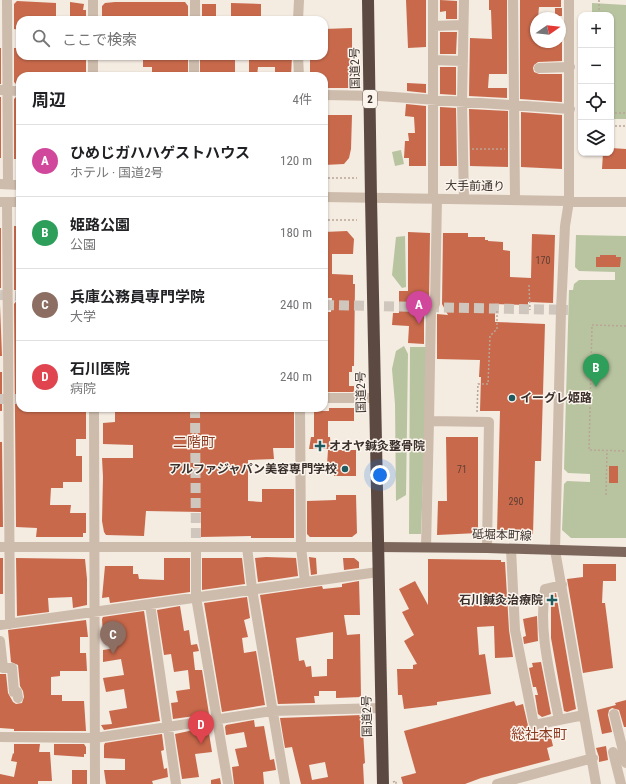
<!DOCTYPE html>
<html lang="ja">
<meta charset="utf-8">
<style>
body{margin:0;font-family:"Roboto Condensed","Noto Sans JP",sans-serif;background:#f6f6f6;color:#202124}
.controls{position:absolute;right:12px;top:12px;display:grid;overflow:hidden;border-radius:8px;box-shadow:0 1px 3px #0004}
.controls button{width:36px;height:36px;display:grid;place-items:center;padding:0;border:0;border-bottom:1px solid #e0e0e0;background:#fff;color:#202124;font:20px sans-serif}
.compass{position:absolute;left:530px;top:12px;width:36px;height:36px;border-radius:50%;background:#fff;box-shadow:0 1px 3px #0004;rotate:76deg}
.you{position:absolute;left:380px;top:475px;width:14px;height:14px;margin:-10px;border:3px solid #fff;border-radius:50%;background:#1a73e8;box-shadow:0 0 0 6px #1a73e833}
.badge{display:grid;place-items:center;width:26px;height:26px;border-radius:50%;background:#111827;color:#fff;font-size:13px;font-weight:700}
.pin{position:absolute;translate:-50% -33px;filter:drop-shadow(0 1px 2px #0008)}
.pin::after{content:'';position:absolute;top:21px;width:14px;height:12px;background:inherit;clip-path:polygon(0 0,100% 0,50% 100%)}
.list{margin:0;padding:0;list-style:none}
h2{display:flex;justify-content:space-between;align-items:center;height:52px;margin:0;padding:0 16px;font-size:17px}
h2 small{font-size:13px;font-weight:400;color:#757577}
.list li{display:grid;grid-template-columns:26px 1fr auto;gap:12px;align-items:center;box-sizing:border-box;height:72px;padding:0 16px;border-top:1px solid #e0e0e0}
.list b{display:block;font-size:15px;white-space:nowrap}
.list p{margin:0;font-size:13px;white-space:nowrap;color:#757577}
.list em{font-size:13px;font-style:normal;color:#757577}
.icon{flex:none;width:22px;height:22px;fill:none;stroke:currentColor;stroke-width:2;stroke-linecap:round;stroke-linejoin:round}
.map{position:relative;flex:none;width:626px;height:784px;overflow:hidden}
.search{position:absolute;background:#fff;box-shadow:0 1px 3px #0004;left:16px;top:16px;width:312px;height:44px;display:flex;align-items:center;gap:10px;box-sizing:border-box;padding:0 14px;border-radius:12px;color:#757577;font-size:15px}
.panel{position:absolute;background:#fff;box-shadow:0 1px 3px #0004;left:16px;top:72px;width:312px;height:340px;border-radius:12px}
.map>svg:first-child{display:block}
.green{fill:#b8c4a0}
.building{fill:#c8694b;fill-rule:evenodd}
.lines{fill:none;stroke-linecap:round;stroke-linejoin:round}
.minor-tunnel{stroke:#cfc6bd;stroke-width:10;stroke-dasharray:10 5;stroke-linecap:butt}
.path{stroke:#b9a596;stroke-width:1.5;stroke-dasharray:2 2;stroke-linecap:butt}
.minor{stroke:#cdbbac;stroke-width:10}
.major{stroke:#7d675c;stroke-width:10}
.highway{stroke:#5c4a42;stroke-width:12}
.poi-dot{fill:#1f5a5e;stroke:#fbf5ee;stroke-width:1.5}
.labels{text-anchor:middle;stroke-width:3;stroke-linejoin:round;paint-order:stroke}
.number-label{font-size:10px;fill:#5e3e33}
.shield{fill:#fbf5ee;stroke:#756b66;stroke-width:1}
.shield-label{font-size:11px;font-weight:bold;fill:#3b302b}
.street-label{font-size:12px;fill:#3b302b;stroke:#fbf5ee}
.poi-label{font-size:12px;font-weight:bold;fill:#3b302b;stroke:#fbf5ee;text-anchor:start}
.quarter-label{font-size:14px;fill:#8c3b22;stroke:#fbf5ee}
</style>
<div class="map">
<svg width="626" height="784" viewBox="0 0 626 784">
<rect width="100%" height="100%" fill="#f4ebe1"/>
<path class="green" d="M592,3l34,2v114h-15v-104h-19z
M401,150l3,14 -9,2 -3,-14z
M576,235l50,1v302h-55l-9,-8 2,-46 3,-3 23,1v-8l-22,-1 -4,-4 5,-179h4l1,-6 5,-4h36v-8l-36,-1 -4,-4z
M405,236l1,51 -4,1 -10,-13 4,-38z
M404,346l4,8 -2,141 -10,6 -1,-97 -3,-35 4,-18z
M410,347h18l-7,187h-12z"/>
<path class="building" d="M406,0h20v47l-18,1z
M440,0l17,1v18h-11v-8l-6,1z
M489,0h18v74h-18l-1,14h19v10l-38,-2 1,-58 22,1 -1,-29h-2z
M520,0h41v7h-22l-1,11h-2v24h26v19l-24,1 -4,3 -1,3 1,4 5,2h23v28l-42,-3z
M17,1l39,2v17h-36v10l-6,-1v-25z
M70,2l14,2 -1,6h3v10l-16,-1z
M115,2h70l3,4v14h-86v-14l3,-3z
M231,3l30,1v16h-30z
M202,4h14v16h-14z
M555,8h7v8h-7z
M352,28v28h-2v32h-26v-12h-14v-17h4v-2h10v-28z
M440,32h17l-1,22h-16z
M0,48h1v36h-1z
M14,48h6v8h66v20h-66v8h-4l-2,-2z
M143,56h45v20h-36v-9h-9z
M200,56l35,1v19h-35z
M249,56h43l-1,20h-16v-9h-17l-1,9h-8z
M440,67h16v28l-16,-1z
M407,83l19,1v9l-19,-2z
M0,97h1v61h-1z
M16,97h2v9h2v53h-6v-60z
M406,104l20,2v60h-17v-8h-5l1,-17h4l-1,-8h7l-1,-16 -9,-1z
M440,107l16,1 1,58h-17z
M469,109l39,2v56l-38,-1z
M521,112l41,3v54l-41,-2z
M324,115h28l-1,34 -2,9 -5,6 -20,1z
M611,148l15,1v20h-24l1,-16h8z
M14,226h6v64h-6z
M0,228h1v60h-1z
M347,231l7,8 -1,15h-21v20l21,1v9h2l-1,82h-2v6h-3v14h5v6h-30v-6h2l-2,-46h3l1,-7 -1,-11h-3v-10h7l1,-14h-8v-66z
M408,232l22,1 -1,68h-7v13h2v30l-16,-1 1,-17 -17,-1 1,-12h6v-22h9z
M443,233h25v4h17v3h3v1l15,1v8l7,1v26l21,1 1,-44 23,1 -2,68 -25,-1v3l-33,-1v18l50,2 -4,137h-6l-2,73 -36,-1 3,-122h-20l1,-34h-2l1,-17 -43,-1v-45l11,1 -6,-11z
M600,255h16v2h5l-1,10h-24v-10h4z
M20,297v111h66v31h-10v17h6v26h-19v6h-12l-1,17h21l-1,8h16v20h-3v4h-47l1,-9 -21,-1 -2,-223z
M0,305l2,51h-2z
M0,372h2v39h-2z
M115,408h179v40h-21l1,11 -26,1v41l14,1v-13h32v49h-43v-2l-50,1v-25l-55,-1 -2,25 -38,-1 -2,-3 -2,-11 1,-44 -1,-19h31v-13l-30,-1v-21l12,-1z
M329,408h25v13h-26v16h2l1,12h-22l2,-12h3v-26h15z
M446,437h32v96l-41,2 1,-34h9z
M0,442h2l1,85h-3z
M328,450h28v26h-22v-11h-7z
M609,466h9v17h-9z
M336,495h20l1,38 -5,4h-42l-3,-3v-33l29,-1z
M266,557l30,1 2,18 -40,6 -3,-24z
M309,557l7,1 1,16 -6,1z
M0,558h3v36h-3z
M16,558l69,1 2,20v26l-14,3 -1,-11 -24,1 1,14 -32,4z
M164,558h26v34l-80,11 -1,-6 -7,1 3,-32h28v8h5l1,5 25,1z
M202,558h40l3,26 -43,6z
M343,558h11l5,4v6l-15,2z
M428,559l73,1v2h4l4,68 4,27 -18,1 -1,-32 -17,1 2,28 6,-1 6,40 -54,8v3l-33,4 -2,-14h-4l-1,-26h16v-4l4,-1 -13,-23 10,-6 -12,-23 7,-3 -10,-20 16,-8 13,24z
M583,564h33v17h-13l-1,22h3l3,23 5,42 -30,5 -16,-94 16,-2z
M359,581l1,34h-16l3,20 13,-1 1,63 -25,1v-7h-17v5h-5l1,7 -37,1 -18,-109 62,-9 1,3 19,-2v-3zM333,632v27h-6v17l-15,1 -1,-11 -5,1 -2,-7 -5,1 -3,-23z
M556,593l20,116 -9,3 -3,-1 -13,-73v-44z
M247,597l3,21 -6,2 4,17 -6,1 2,15 12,-2 9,54 -43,7 -18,-109z
M180,606l4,25 5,-1 2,15 6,-1 2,7 -6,1 2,18h7l7,44 -36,5 -2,-16 7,-1 -2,-11 14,-2 -2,-19 -14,2 -3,-18 -7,1 -7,-45z
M144,611l16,110 -56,9 -3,-5 11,-1 -3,-13 18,-3 -3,-19 -18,3 -3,-14 21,-3 -3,-16 -18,3v-12l13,-2 -2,-15 -11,1 -1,-15 1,-2z
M537,616l1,25 -14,3 -1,-7 3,-1 -3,-17z
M86,620l2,17h-8v16h6l1,18h-27v5l-9,1v18h11v6h22l2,30h-72v-2l-14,-1v-54h6l2,19 5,9 3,2 6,-1 2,-6 -1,-6 -3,-5 -2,-21 -7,-3 -3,-32z
M541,662l10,52 -9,3 -4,-3 -3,-19h3l-2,-8h-3l-4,-19 4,-1 -1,-4z
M626,700v27h-2l-5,-17 -7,-2 -3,2 -1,5 4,17 -10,2 -5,-24 19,-5 -1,-2z
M514,701l2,5 7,-2 6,26 6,1 14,-2 4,17 -6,2 3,12 -69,18 -16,6h-62l-2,-7 15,-4 -12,-42z
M362,715l3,48 -2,1 1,20h-63l-9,-37 -7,1 -5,-30zM325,762l3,15 -16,3 -3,-15z
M254,720l1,7 9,-1 6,34 4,-1 2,11 -13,2 1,12h-30l-2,-17 7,-1 -4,-17 12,-2 -3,-15 -18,3 -1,-8 1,-2z
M208,727l4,25 -17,2 4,23 -17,2 -7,-45z
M162,734l2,16 -3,1 3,18 3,-1 1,9 -16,4 1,3h-47l-2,-14h21v-11l-21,-1v-13l1,-2z
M14,744h26l-1,8h11l2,29h-14v3h-38v-10l14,3 3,-15 -6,-1 2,-8 1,1z
M54,744h30l2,3v7h-2v3l-30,-2z
M606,746l2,14 -9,2v-5l-3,-9z
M72,770h15v14h-15z
M220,778l1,6h-10v-4z"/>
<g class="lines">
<path class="minor-tunnel" d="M0,295l20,1
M324,305l244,5
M0,399h20
M195,408l1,139"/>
<path class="path" d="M599,0v15
M611,113h15
M611,126h15
M472,149h33
M324,178h33
M16,214h4
M324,220h33
M529,285l1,25
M626,326l-34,-1 -3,125 37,1
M477,412l1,-28h10l2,-48 7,-7v-20
M606,495l1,-45
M393,782l3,-1v3"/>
<path class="minor" d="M7,0l1,184
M93,0v20
M464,0l-2,102 2,97
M513,0l2,200
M569,0v201l-4,25 -4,84 -6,240 41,234
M195,20v-20
M298,20l1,-20
M433,26l30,-1
M93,56v20
M298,56l1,20
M433,60l30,1
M539,68l31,-1
M194,76v-20
M0,90l20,1
M324,95l55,1 191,13
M0,184l20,1
M324,197l302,5
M433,199v-199
M0,202h20
M7,202l3,422
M324,398h51
M94,408l1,376
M300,408l1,139 4,35
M429,421l2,-113 4,-4 2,-105
M0,547h378
M196,547v50l32,187
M247,547l5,42 33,195
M426,547l3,-126 60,1 -2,126
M511,549l4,81 19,95 50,-10
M150,604l26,180
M0,625l378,-53
M0,641l3,27h9l2,24h3l1,6
M614,714l12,49
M559,720c-8,-43 -21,-87 -14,-131l17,-4
M0,737l95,1 177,-27 109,-3
M613,752l8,32
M497,784l96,-26"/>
<path class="major" d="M378,547l109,1 139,4"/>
<path class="highway" d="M368,0l3,198 12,586"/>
</g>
<g class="poi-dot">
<circle cx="512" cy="398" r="4"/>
<path d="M318 440h4v4h4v4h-4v4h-4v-4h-4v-4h4z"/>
<circle cx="345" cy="469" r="4"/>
<path d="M550 594h4v4h4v4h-4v4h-4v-4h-4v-4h4z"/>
</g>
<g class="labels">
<g class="number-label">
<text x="543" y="264">170</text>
<text x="462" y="473">71</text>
<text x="516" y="505">290</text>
</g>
<rect class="shield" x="363" y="90" width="14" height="18" rx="3"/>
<g class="shield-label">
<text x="370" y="103">2</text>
</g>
<g class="street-label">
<text transform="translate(355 68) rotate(-91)" y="4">国道2号</text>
<text transform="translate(475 186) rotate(1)" y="4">大手前通り</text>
<text transform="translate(361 392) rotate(-91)" y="4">国道2号</text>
<text transform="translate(502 535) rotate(2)" y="4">砥堀本町線</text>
<text transform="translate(367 716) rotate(-91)" y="4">国道2号</text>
</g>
<g class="poi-label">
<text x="520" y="402">イーグレ姫路</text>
<text x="329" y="450">オオヤ鍼灸整骨院</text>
<text x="337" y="473" text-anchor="end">アルファジャパン美容専門学校</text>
<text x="543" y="604" text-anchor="end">石川鍼灸治療院</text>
</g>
<g class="quarter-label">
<text x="194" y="447">二階町</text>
<text x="539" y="739">総社本町</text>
</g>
</g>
</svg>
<div class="controls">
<button>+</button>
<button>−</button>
<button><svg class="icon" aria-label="locate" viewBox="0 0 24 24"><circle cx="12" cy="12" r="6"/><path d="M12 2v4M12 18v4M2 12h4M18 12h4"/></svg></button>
<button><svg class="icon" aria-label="layers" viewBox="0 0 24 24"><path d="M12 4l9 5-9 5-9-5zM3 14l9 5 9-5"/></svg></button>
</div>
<svg class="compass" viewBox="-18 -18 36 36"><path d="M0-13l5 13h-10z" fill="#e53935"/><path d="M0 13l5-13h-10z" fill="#757577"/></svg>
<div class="you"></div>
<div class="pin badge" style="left:419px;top:324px;background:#d1479c">A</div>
<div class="pin badge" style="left:596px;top:387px;background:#2e9e5b">B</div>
<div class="pin badge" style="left:113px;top:654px;background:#8d6e63">C</div>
<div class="pin badge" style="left:201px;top:744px;background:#e0444e">D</div>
<div class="search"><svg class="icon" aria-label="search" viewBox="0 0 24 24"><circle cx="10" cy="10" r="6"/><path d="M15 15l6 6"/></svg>ここで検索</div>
<section class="panel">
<h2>周辺<small>4件</small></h2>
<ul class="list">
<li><span class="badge" style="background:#d1479c">A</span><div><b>ひめじガハハゲストハウス</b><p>ホテル · 国道2号</p></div><em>120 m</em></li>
<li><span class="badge" style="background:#2e9e5b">B</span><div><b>姫路公園</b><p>公園</p></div><em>180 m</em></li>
<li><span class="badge" style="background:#8d6e63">C</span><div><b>兵庫公務員専門学院</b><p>大学</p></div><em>240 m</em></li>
<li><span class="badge" style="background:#e0444e">D</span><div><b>石川医院</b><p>病院</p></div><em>240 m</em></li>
</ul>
</section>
</div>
